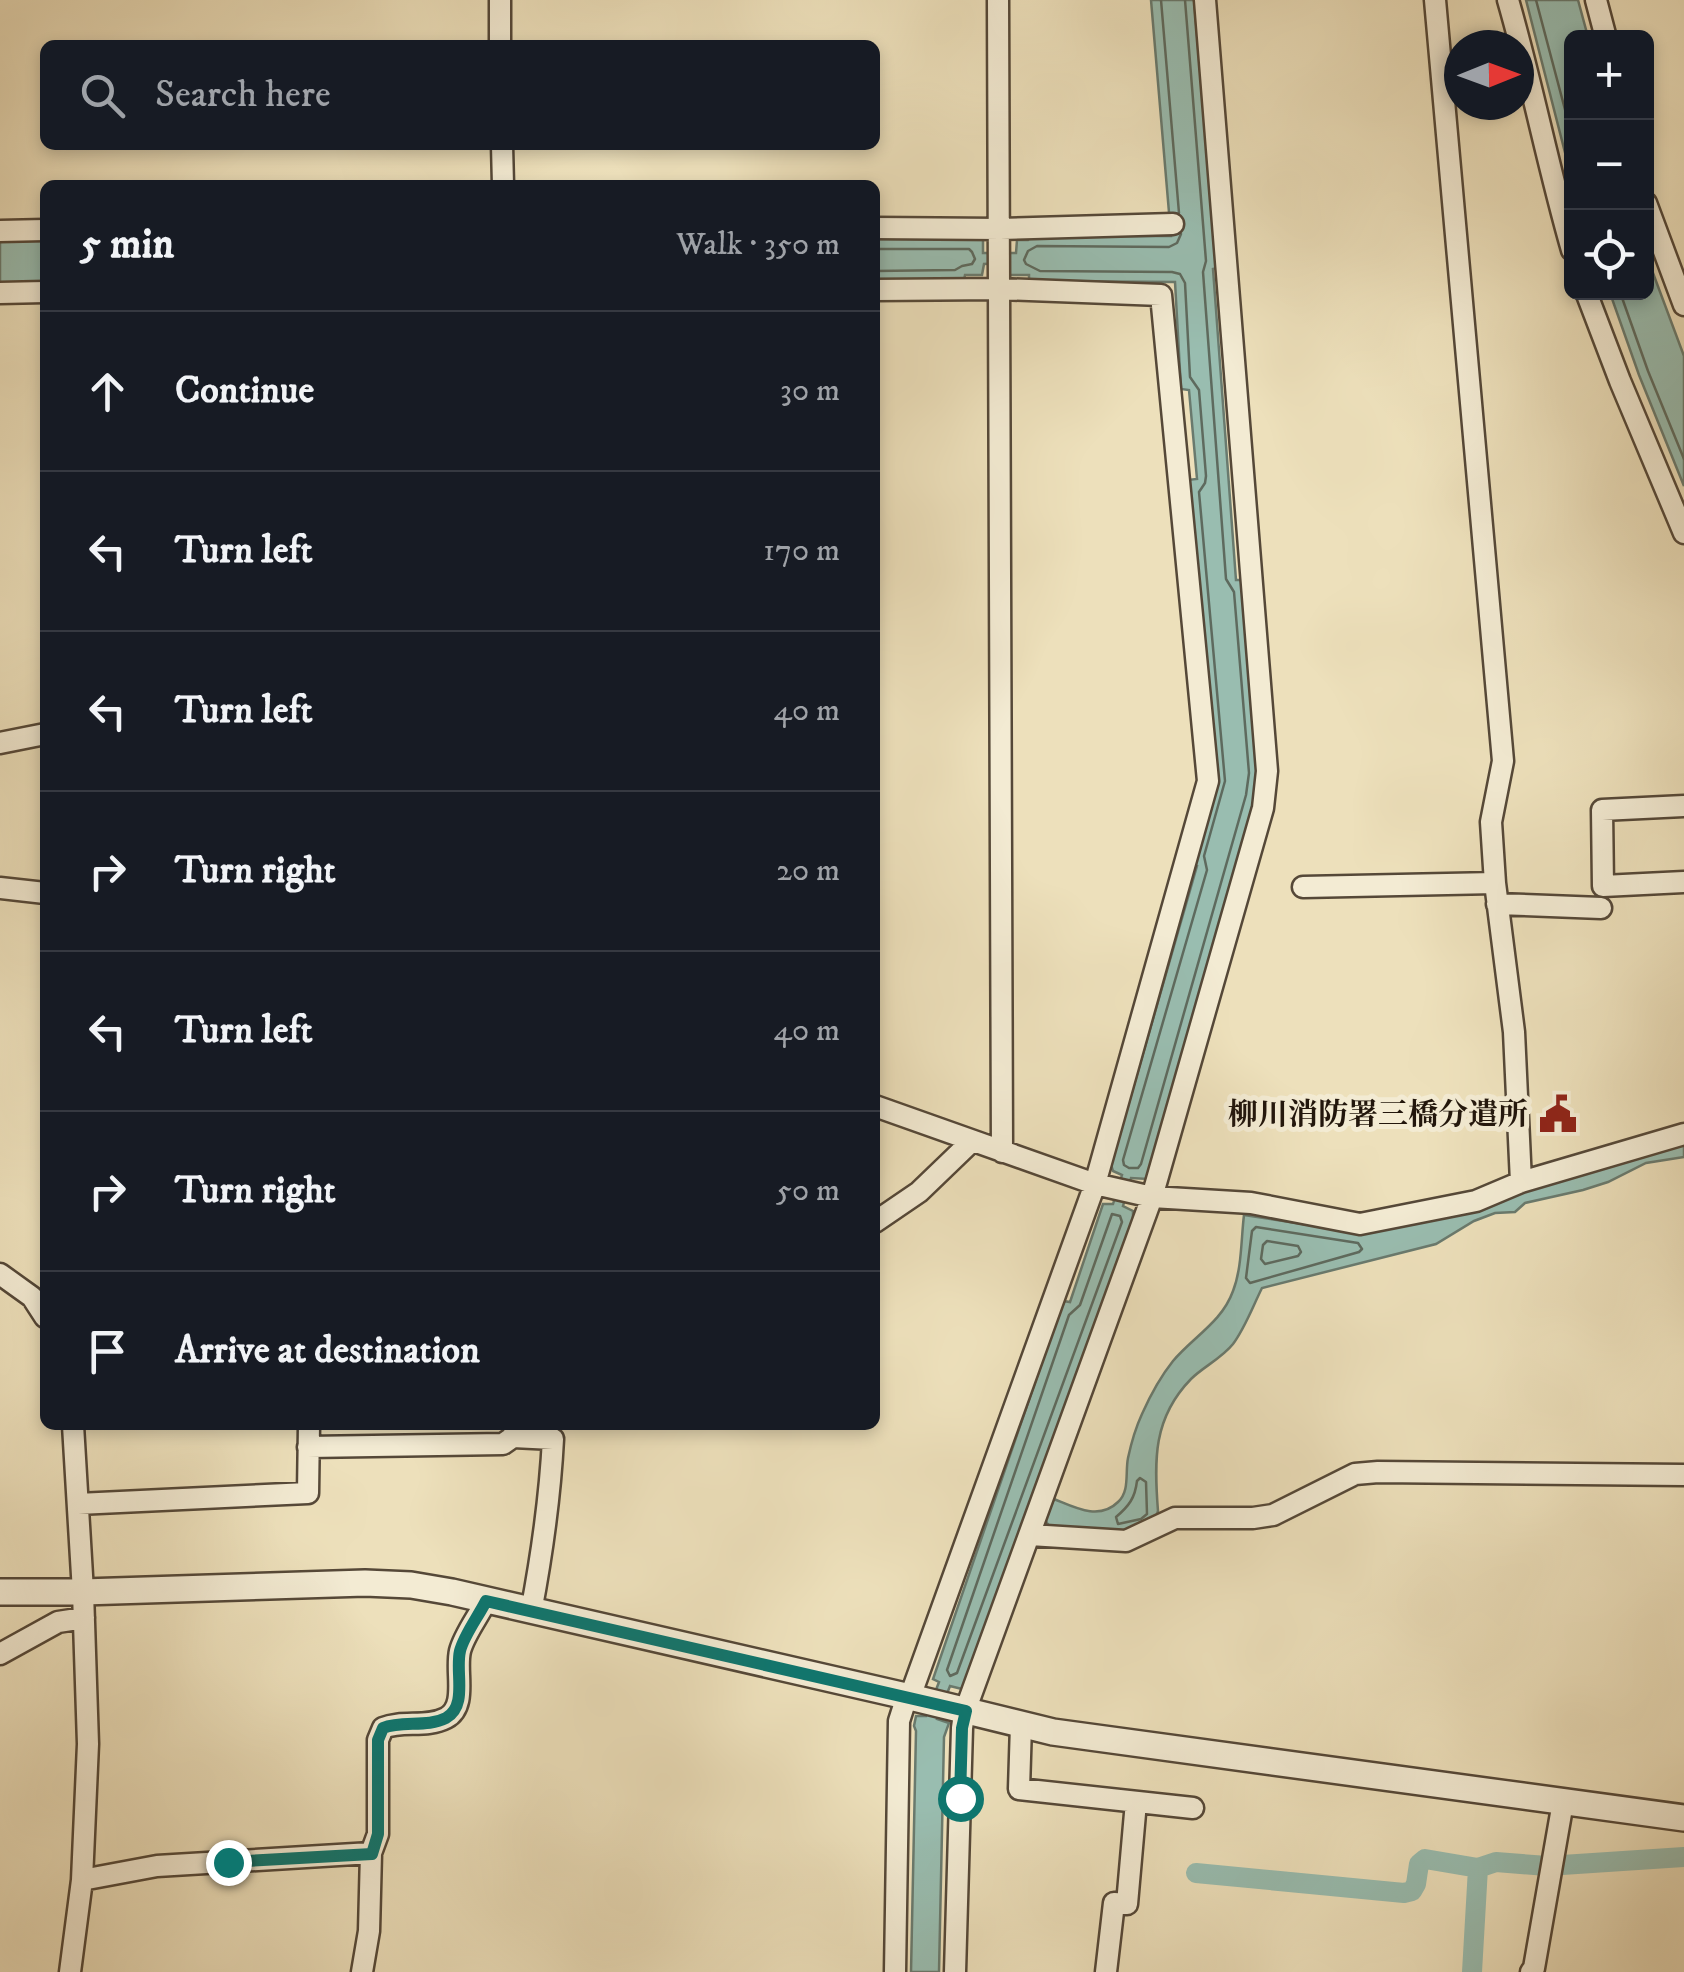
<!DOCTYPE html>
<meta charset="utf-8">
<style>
body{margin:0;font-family:"IM FELL DW Pica","Noto Serif JP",serif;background:#20242c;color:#f1f3f6}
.controls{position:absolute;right:30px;top:30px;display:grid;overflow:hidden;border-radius:15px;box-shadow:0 5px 15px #0003}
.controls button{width:90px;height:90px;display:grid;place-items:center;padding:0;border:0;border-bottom:2px solid #363941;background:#171b24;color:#f1f3f6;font:50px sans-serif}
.compass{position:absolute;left:1444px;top:30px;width:90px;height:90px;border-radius:50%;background:#171b24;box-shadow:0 5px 15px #0003;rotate:89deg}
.stop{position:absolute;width:30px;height:30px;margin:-22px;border:8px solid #0f766e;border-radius:50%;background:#fff}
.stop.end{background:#0f766e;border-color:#fff;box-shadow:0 2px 10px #0008}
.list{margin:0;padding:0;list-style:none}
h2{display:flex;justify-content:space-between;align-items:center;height:130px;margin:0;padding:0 40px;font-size:42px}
h2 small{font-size:32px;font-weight:400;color:#9ea1a6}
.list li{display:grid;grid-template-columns:65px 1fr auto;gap:30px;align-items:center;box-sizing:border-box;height:160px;padding:0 40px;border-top:2px solid #363941}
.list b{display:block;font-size:38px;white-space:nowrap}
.list em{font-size:32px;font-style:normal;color:#9ea1a6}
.icon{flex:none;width:55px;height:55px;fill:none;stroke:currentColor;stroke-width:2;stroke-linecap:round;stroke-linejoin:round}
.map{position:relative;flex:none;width:1684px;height:1972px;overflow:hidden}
.search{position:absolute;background:#171b24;box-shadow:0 5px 15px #0003;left:40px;top:40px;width:840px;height:110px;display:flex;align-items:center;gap:25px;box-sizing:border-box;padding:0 35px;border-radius:15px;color:#9ea1a6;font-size:38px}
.panel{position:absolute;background:#171b24;box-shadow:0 5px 15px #0003;left:40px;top:180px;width:840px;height:1250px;border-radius:15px}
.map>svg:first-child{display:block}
.water{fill:#99bdb0;stroke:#697a6e;stroke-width:2.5}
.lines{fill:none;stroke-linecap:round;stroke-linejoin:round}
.shore{stroke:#5e6a5e;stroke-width:2.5}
.canal{stroke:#99bdb0;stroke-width:20}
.minor-casing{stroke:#554838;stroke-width:25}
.tertiary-casing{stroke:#554838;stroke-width:30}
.minor{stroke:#f3ebd3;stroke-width:20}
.tertiary{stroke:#f3ebd3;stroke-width:25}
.route{stroke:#0f766e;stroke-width:12}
.labels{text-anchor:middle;stroke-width:10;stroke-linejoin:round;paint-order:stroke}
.poi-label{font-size:30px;font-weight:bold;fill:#22160c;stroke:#f3ebd3;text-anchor:end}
</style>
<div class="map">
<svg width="1684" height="1972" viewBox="0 0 1684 1972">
<rect width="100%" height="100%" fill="#ede0bb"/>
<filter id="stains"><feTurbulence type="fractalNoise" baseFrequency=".002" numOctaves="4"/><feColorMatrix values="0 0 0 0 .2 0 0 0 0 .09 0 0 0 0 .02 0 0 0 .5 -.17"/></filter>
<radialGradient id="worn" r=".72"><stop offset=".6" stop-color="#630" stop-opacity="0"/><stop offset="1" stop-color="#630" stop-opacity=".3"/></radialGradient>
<path class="water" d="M1151,0h43l23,268 -4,1 23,311h7l16,193 -3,24 -108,382 -17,-1 -8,28 10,5v9l-171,469 -12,-3 -13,33 12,4 -5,14 -5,235h-28l5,-241 -2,-5 2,-10h10l13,-34 -6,-3 130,-378 7,1 33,-98h10l9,-29 -9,-4 -2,-6 86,-299 -6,-3 24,-81 -28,-302 10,-1 -8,-89 -8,-1 -6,-107 -146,-1v-6h-20v-12l-25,1 -2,11h-17l-1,5h-89v-41h108v14h33l1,-13h11l3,-4h140z
M1526,0h52l10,37 -16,1 -1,138z
M45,240v43h-45v-42z
M1647,257l37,99v130l-45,-111 -29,-82 36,-1z
M1684,1144v13l-38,6 -38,19 -25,8 -58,13 -10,9 -20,1 -21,8 -38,23 -174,44c-9,18 -17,40 -29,56 -11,14 -30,23 -42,35 -38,39 -37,81 -33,132l-3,9 -31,14 -71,-2 -8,-12 9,-21c20,8 45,22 64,3 12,-11 7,-29 10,-44 3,-14 8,-31 14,-44 8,-18 19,-38 31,-53 20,-24 49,-39 60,-70 9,-23 8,-52 11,-76l117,18 113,-21 18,-8 14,-11z"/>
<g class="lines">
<path class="shore" d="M1161,0l18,213
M1536,0l36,136
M1181,234l-4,9 -8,4 -132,-1 -9,5 -4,9 2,4 14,7 132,1 8,2 5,9 5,94 9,13 7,86 -1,7 -6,9 26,289 -21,75 3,14 -84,290 1,5 5,3h9l3,-4 105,-369 3,-22 -15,-181 -8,-13 -23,-307 3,-11 -21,-261
M875,249h94l3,3 3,7 -3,5 -10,2 -7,4 -80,1
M1620,292l28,79 36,88
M1112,1214l8,2 2,6 -165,451 -7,3 -3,-6 122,-355 11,-10z
M1256,1227l102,16 4,6 -3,3 -109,31 -4,-5 6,-47z
M1267,1241l31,5 3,6 -3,4 -33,8 -4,-5 2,-14z
M1140,1478l6,4 1,32 -6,5 -23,5 -2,-7c13,-11 19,-19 21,-36z"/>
<path class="canal" d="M1196,1873l208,20 8,-2 4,-7 3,-20 6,-5 53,9 18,-6 51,4 137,-9
M1472,1972l6,-104"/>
<g class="minor-casing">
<path id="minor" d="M500,0v45
M998,0l4,1152
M1435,0l68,761 -12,61 4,61 19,149 7,150
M1508,0c24,83 40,167 64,250
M1596,0l10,38
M502,145l1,40
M1646,203l38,102
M875,228l125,1 173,-5
M0,231l45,-1
M875,290l125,-1 161,6 47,486 -113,403 -185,513
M1586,292l34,89 64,152
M0,293l45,-1
M0,743l45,-9
M1684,806l-82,4 1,76 81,-4
M1303,887l192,-4
M0,888l45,5
M1497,904l104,4
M875,1106l220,78 57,13 99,6 109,21 116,-23 45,-19 163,-48
M875,1222l44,-30 53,-51
M0,1274l32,23 13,20
M516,1425l-3,12 40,2c-3,59 -11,115 -22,173
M308,1447l195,-3 10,-7
M78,1504l230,-11 1,-68
M1030,1535l96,6 49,-23h78l20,-3 82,-41 23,-2 306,3
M0,1654l58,-32 26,-4
M1021,1725l-2,64 174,19
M82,1880l75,-14 214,-13
M70,1972l12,-92 6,-136 -5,-152 -10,-167
M362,1972l7,-41 2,-78 7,-19v-94l5,-12c19,-8 44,0 63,-10 22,-12 9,-46 14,-67 4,-16 18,-34 26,-50
M895,1972l4,-251 8,-25
M955,1972l7,-244 2,-14 188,-517 111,-389 4,-37 -62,-771
M1106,1972l8,-69 13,1 9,-102
M1531,1972l3,-4 29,-166"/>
</g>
<g class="tertiary-casing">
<path id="tertiary" d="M0,1592h83l282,-9 46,2 41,7 458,105 143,35 631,86"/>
</g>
<use href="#minor" class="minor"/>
<use href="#tertiary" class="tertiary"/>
</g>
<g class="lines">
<path class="route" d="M228,1862l144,-8 6,-20v-94l5,-12c19,-8 44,0 63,-10 22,-12 9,-46 14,-67 4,-16 18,-34 26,-50l480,110 -4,17 -2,70"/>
</g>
<defs>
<g id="civic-bare" transform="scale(3)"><path d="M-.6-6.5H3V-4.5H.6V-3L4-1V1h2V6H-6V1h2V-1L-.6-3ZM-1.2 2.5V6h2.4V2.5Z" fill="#8f2418" stroke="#f3ebd3" stroke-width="2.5" paint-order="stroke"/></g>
</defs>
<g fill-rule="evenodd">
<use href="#civic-bare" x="1558" y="1114"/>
</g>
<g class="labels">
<g class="poi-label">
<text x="1528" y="1124">柳川消防署三橋分遣所</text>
</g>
</g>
<rect width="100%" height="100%" filter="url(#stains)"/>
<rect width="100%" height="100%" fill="url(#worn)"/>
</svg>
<div class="controls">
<button>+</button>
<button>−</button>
<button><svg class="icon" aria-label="locate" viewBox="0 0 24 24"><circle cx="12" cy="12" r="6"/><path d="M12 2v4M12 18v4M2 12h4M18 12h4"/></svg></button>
</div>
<svg class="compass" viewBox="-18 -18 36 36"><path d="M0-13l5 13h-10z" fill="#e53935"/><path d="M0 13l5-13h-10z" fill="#9ea1a6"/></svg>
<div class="stop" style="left:960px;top:1798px"></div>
<div class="stop end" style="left:228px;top:1862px"></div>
<div class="search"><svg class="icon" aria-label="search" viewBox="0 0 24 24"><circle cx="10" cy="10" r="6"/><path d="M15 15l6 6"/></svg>Search here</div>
<section class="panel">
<h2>5 min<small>Walk · 350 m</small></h2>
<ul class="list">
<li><svg class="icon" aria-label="ahead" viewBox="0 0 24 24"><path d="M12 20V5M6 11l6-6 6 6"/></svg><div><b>Continue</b></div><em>30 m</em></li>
<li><svg class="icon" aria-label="left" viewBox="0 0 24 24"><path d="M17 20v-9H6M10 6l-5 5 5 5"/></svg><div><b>Turn left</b></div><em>170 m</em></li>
<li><svg class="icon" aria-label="left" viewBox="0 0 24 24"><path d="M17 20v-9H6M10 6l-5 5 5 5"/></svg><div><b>Turn left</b></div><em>40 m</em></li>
<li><svg class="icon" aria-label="right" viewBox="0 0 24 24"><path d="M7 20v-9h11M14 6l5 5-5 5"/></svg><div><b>Turn right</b></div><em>20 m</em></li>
<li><svg class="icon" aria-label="left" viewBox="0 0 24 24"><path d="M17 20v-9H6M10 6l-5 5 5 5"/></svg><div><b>Turn left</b></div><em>40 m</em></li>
<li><svg class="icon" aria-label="right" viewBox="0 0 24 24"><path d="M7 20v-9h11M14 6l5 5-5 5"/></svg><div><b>Turn right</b></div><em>50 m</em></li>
<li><svg class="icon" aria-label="arrive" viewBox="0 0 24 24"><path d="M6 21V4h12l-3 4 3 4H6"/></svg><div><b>Arrive at destination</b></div></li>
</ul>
</section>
</div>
